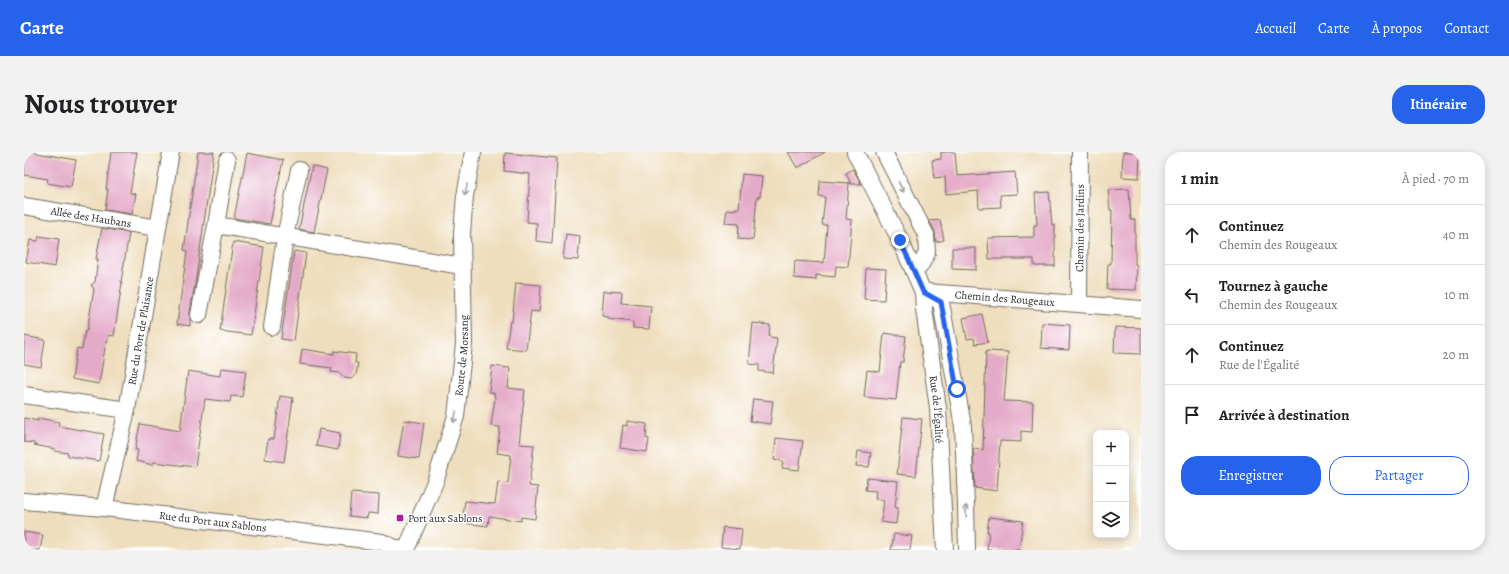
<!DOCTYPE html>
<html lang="fr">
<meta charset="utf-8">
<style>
body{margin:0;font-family:Alegreya,serif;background:#f2f2f2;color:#202124}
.controls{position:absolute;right:12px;bottom:12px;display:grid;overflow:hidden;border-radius:8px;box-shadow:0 2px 10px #0003}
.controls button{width:36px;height:36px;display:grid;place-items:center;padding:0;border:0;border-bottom:1px solid #e0e0e0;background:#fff;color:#202124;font:20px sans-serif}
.stop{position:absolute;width:12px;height:12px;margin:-9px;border:3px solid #2563eb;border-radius:50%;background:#fff}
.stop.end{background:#2563eb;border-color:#fff;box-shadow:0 1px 4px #0008}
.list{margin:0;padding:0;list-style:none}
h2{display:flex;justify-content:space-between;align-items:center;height:52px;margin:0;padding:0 16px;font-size:17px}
h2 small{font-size:13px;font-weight:400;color:#757577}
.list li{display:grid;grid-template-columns:26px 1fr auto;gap:12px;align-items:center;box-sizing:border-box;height:60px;padding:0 16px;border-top:1px solid #e0e0e0}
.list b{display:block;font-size:15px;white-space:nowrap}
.list p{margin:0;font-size:13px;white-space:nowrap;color:#757577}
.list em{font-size:13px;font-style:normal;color:#757577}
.actions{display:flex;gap:8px;padding:12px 16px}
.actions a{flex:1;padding:9px 0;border:1px solid #2563eb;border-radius:16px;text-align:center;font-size:14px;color:#2563eb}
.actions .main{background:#2563eb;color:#fff}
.icon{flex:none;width:22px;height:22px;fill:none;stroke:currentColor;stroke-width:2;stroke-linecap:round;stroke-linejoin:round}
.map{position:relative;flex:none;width:1117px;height:398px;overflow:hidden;border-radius:16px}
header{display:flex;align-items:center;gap:24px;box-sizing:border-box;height:56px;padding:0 20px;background:#2563eb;color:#fff}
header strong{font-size:19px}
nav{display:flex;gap:22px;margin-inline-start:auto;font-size:14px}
.intro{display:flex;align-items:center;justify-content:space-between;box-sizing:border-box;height:96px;padding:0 24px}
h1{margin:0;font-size:28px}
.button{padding:10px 18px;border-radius:16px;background:#2563eb;color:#fff;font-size:14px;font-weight:700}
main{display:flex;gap:24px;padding:0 24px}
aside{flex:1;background:#fff;border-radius:16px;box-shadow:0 2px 10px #0003}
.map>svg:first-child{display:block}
.building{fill:#e4abc8}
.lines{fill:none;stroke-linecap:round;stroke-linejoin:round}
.minor-casing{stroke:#706a5e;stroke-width:18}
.minor{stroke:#fff;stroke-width:16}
.oneway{stroke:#a0a0a0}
.route{stroke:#2563eb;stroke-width:5}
.poi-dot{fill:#b5179e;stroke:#fff;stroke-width:1.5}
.labels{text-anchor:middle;stroke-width:3;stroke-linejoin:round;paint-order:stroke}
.street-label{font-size:11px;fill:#2b2b2b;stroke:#fff}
.poi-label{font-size:11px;fill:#2b2b2b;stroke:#fff;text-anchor:start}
</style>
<header>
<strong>Carte</strong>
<nav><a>Accueil</a><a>Carte</a><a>À propos</a><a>Contact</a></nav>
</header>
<div class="intro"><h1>Nous trouver</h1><a class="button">Itinéraire</a></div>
<main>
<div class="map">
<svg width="1117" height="398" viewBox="0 0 1117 398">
<rect width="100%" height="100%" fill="#fff"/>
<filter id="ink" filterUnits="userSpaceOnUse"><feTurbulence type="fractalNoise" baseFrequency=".025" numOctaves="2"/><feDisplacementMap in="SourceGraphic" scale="8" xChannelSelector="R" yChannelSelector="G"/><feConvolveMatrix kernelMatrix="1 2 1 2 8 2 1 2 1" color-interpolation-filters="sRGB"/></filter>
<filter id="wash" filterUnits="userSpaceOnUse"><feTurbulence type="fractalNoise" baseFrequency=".012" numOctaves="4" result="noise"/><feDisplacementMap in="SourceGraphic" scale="16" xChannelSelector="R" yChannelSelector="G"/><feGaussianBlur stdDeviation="0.9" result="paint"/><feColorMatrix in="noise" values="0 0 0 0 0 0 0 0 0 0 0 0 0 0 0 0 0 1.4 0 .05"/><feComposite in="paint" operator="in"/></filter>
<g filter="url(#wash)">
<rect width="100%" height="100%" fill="#efdebe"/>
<g id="blocks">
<path class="building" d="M0,0h8l44,8 -5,27 -24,-4 1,-4 -24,-4z
M87,0h26l-7,41 6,1 -4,20 -27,-4 3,-21h-2z
M174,0h16l-18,126 -6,35v13l-13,-2 10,-73 -3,-1z
M764,0h37l-28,16z
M917,0h14l2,24 58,-4 2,22 -17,1 1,12 -22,1 -1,-17 -32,3 -1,-17 -11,1 -2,-18 9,-1z
M1099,0h17l-1,26 -17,-1z
M223,1l36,7 -13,64 -36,-6z
M481,1l52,5 -5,85 -16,-2 1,-18 -10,-1 3,-48 -26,-3z
M288,14l15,4 -13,62 -15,-3z
M829,17l8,15h-10l-5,-11z
M718,22l20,2 -2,21h-3l-4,43 -15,-1 1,-15 -14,-1 2,-14 8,1v-2l4,1z
M796,29l29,2 -3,36 6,1 -4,47 -12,-1 -1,11 -19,-2v5l-22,-2 1,-17 29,2 3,-38h-5l3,-28 -6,-1z
M1105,37l2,31h4v44l2,1 -1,25 -29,-1 1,-25h3l1,-54h-2l-2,-20z
M1025,40l3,33h3v41h-21v-7h-45l-1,-21 46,-1v-12h3l-2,-32z
M916,68l4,20 -8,2 -1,-11 -6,-10z
M78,76l27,5 -8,49 1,1 -8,53 -5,-1 -2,8 -1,-1 -7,42 -27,-5 5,-31 5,1 3,-18h2l7,-42 -3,-4 4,-3 3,-23h-2z
M542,82l14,2 -2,24 -15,-1z
M15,84l20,3 -4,28 -29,-5 4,-22 8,1z
M209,90l31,5 -13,88 -31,-4z
M928,96h24v22l-24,-1z
M270,99l12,2 -12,88 -13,-2z
M842,116l20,1 -2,31 -20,-1z
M492,131l25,2 -2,27 -8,-1 -5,39 -20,-2 4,-27 2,1z
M580,139l18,1 -1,11 30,3 -2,23 -16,-1v-6l-25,-3v-2l-6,-1z
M958,162l6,28 -13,2 -1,-6 -7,1 -4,-21z
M729,171l17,2 -1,12 8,1 -4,35 -14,-2v-6l-10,-1z
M1018,171l28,2 -1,25 -28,-2z
M1091,175l26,1v26l-27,-1z
M860,181l22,3 -3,26h-3l-4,38 -32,-3 3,-27 13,2z
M0,184l21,4 -4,27 -17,-3z
M278,197l32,5v-3l22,3 -1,9h3l-2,12 -5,4 -6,-1 -5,-5 -9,-1 1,-4 -32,-4z
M962,199l22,1 -4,49 29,1 -1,30 -11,-1v11l-21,-1 -3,50 -22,-3 -2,-39 10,1z
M468,214l18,2 -2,20 17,2 -6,54 15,1 -5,41 9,1 -3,32 -14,-2v4l-32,-5 -1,10 -26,-3 3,-22 30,3 3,-22 10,1 3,-28 -14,-2 3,-26 -9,-1 4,-28 -1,-5 -5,-1z
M197,216l25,3 -4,26 -11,-1 -1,6 -25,-3 -10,68 -42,-5v3l-17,-4 2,-11h-3l5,-26 40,7 8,-60 32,5z
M256,244l13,2 -9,64 -19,-3 3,-20h6z
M729,247l20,2 -3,23 -20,-3z
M879,265l19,2 -6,57 -19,-2z
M0,266l14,3v-3l21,4 -1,4 46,8 -5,27 -31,-5v-3l-14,-2 1,-2 -21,-4v-2l-10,-1z
M380,268l20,3 -5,36 -21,-3z
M603,269l20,3 -1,14 3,1 -2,13 -27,-4 3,-23 4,1z
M295,277l21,4 -2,17 -22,-4z
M752,286l27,3 -4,29 -17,-2 1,-7 -9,-1z
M834,299l13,2 -2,14 -13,-1z
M843,326l31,3 -3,26 3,1 -2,16 -15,-2 3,-22 -9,-1 1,-8 -11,-1z
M327,341l28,2 -1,19 -10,-1 -1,5 -18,-2z
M965,365l34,4 -4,29h-32l2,-18h-2z
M699,375l19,2 -2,20 -19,-2z
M0,380l19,3 -3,15h-16z
M870,382l18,2 -2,14h-19z"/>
</g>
</g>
<g filter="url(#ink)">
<use href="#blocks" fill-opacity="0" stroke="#706a5e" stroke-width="1"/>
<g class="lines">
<g class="minor-casing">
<g id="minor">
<path id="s1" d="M831,0l45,88 23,52 1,17 14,99 7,142"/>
<path d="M860,0l42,83 1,18 -7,13 -6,5"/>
<path d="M203,8l-11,65 246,41"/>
<path id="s2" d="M0,54l134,22"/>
<path d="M899,140l18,10 22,124 3,79 1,45"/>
<path id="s3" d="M903,140l214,17"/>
<path id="s4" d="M1055,151l1,-151"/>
<path d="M175,163l17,-90"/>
<path d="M248,175l13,-90 14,-67"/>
<path d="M0,243l103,15"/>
<path id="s5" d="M0,349l80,7 278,34 18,8"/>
<path id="s6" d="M80,356l23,-98 44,-258"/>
<path id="s7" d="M382,398l29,-68 21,-66 8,-72 -2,-111 3,-37 8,-44"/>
</g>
</g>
<use href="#minor" class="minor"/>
</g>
<defs><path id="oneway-shaft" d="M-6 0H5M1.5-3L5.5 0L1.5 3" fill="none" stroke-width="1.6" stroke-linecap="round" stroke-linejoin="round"/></defs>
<g class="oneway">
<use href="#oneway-shaft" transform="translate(877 35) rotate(63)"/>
<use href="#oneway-shaft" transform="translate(442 38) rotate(100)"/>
<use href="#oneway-shaft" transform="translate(431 265) rotate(103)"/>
<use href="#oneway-shaft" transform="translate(942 359) rotate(-91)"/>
</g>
</g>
<g class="lines" filter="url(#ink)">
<path class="route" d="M876,88l23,52 18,10 16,87"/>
</g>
<rect class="poi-dot" x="372" y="362" width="8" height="8" rx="2"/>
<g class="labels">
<g class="street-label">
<text dy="4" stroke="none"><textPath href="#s2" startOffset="68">Allée des Haubans</textPath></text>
<text dy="4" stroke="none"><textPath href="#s4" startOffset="75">Chemin des Jardins</textPath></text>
<text dy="4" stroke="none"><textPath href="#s3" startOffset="78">Chemin des Rougeaux</textPath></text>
<text dy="4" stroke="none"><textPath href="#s6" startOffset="181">Rue du Port de Plaisance</textPath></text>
<text dy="4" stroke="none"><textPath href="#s7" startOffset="204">Route de Morsang</textPath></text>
<text dy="4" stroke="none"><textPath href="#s1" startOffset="274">Rue de l'Égalité</textPath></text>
<text dy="4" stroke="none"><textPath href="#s5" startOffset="190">Rue du Port aux Sablons</textPath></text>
</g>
<g class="poi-label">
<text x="384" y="370">Port aux Sablons</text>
</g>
</g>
</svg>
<div class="controls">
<button>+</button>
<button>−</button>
<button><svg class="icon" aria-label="layers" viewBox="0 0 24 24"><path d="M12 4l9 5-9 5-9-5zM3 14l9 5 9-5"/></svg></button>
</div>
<div class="stop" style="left:933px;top:237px"></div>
<div class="stop end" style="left:876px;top:88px"></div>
</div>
<aside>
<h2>1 min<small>À pied · 70 m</small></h2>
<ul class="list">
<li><svg class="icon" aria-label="ahead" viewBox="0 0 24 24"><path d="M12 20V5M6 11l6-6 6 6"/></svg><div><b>Continuez</b><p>Chemin des Rougeaux</p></div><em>40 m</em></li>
<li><svg class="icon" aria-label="left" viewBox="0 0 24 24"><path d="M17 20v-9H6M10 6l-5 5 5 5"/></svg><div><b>Tournez à gauche</b><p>Chemin des Rougeaux</p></div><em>10 m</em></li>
<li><svg class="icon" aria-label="ahead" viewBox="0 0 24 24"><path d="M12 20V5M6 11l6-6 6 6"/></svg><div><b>Continuez</b><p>Rue de l'Égalité</p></div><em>20 m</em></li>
<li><svg class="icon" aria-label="arrive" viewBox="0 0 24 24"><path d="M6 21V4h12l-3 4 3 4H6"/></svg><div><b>Arrivée à destination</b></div></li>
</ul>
<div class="actions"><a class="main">Enregistrer</a><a>Partager</a></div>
</aside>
</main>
